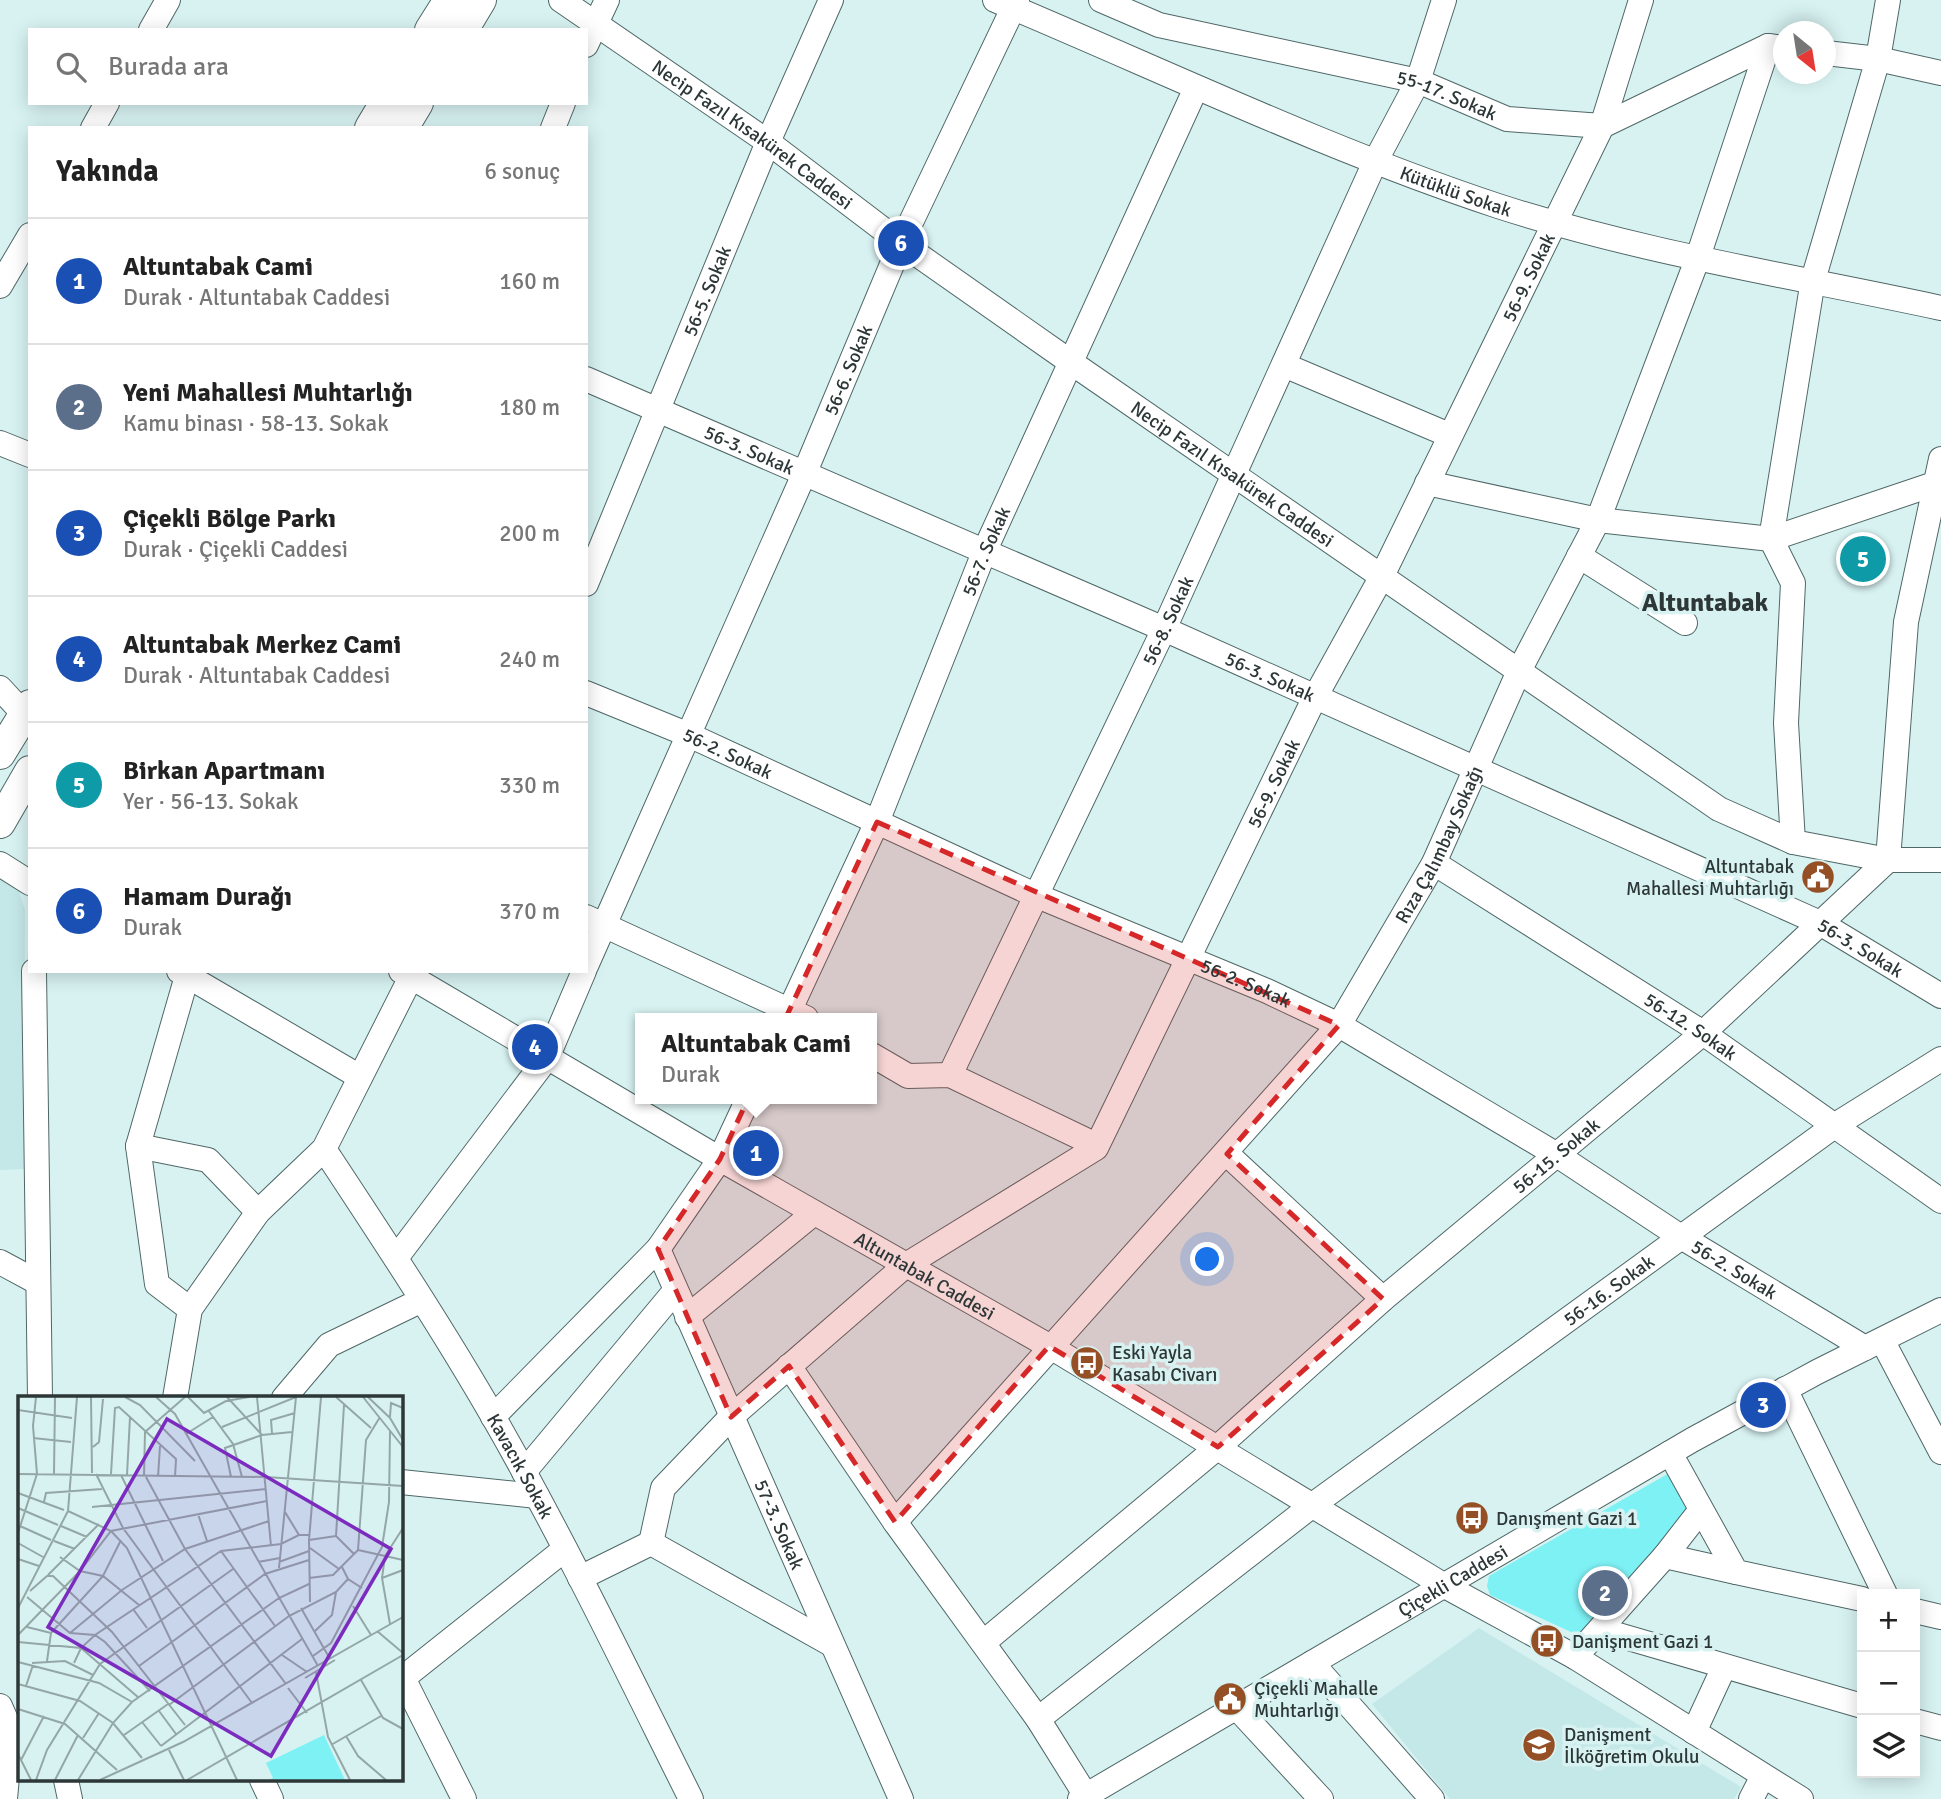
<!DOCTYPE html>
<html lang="tr">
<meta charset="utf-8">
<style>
body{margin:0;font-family:Signika,sans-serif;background:#f2f2f2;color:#222}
.controls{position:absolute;right:21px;bottom:21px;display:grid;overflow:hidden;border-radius:0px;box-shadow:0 4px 18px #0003}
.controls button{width:63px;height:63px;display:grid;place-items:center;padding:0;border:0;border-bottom:2px solid #e0e0e0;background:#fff;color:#222;font:35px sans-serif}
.compass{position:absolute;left:1773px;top:21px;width:63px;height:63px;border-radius:50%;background:#fff;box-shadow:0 4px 18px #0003;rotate:150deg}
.you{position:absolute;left:1208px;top:1260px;width:24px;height:24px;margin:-18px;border:5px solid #fff;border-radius:50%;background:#1a73e8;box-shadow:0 0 0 10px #1a73e833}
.badge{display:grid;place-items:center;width:46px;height:46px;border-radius:50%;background:#0b8043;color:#fff;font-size:23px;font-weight:700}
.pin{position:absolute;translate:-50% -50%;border:4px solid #fff;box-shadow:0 2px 7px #0006}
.popup{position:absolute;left:635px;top:1013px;width:242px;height:91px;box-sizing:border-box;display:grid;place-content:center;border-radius:0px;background:#fff;filter:drop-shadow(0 2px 5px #0005);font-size:23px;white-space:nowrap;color:#767676}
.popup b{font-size:26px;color:#222}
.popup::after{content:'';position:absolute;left:50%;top:100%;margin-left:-14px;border:14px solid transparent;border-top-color:#fff}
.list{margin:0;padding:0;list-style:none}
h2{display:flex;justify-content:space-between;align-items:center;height:91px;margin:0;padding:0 28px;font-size:30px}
h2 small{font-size:23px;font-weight:400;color:#767676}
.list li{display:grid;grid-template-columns:46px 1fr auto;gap:21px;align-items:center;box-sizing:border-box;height:126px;padding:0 28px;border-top:2px solid #e0e0e0}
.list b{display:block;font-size:26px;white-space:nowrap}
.list p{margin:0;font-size:23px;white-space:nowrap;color:#767676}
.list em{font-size:23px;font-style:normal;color:#767676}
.icon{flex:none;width:38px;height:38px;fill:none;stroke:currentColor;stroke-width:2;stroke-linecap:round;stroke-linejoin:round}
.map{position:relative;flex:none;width:1941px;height:1799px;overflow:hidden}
.search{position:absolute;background:#fff;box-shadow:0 4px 18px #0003;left:28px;top:28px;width:560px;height:77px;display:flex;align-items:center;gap:18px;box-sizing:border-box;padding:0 24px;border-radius:0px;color:#767676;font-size:26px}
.panel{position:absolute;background:#fff;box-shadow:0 4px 18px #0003;left:28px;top:126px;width:560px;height:847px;border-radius:0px}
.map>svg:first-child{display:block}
.built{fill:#c4e8e8}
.green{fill:#7ef1f4}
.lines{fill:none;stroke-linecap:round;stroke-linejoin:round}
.minor-casing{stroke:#506767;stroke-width:26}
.major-casing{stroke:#506767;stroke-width:32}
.minor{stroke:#fff;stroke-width:24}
.major{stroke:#fff;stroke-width:30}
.marked{fill:#d62828;fill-opacity:0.2;stroke:#d62828;stroke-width:5;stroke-dasharray:14 9;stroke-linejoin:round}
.labels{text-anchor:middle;stroke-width:7;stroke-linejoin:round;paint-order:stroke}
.street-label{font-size:19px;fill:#2d3737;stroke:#d8f2f2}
.poi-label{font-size:19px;fill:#2d3737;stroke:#d8f2f2;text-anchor:start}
.district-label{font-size:26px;font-weight:bold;fill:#2d3737;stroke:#d8f2f2}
.inset-road{fill:none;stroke:#94a7a7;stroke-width:2}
.view{fill:#7b2cbf;fill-opacity:0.15;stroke:#7b2cbf;stroke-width:3.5}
.inset-edge{fill:none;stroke:#2d3737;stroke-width:3.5}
</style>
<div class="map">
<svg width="1941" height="1799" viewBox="0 0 1941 1799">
<rect width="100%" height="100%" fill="#d8f2f2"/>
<path class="built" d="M0,874l18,14 7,22 -1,259 -24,1z
M1479,1628l262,159 -7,12h-284l-78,-95z"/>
<path class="green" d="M1671,1472l19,45 -108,120 -92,-42 -3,-9 2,-10z"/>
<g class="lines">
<g class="minor-casing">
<g id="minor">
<path id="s1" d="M561,0l207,142 133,101 168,118 650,448 74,33 95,18h53"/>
<path id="s2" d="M995,0c167,70 331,149 503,206 145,47 295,70 443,102"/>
<path id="s3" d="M1101,0l58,25 259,56 89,38 95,7 166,-80 8,1"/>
<path d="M151,30l17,-30"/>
<path d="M586,45l21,-45"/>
<path d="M1826,53l52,6 63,14"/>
<path d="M93,128l14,-25"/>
<path d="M553,128l10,-25"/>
<path d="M0,286l30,-51"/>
<path d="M1284,365l165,70"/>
<path id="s4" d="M586,379l578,250 656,294 121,73"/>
<path d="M0,443l30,12"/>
<path d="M1427,483l171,37 173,19 163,-55h7"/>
<path d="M1579,556l106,67"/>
<path id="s5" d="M586,584l182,-442 63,-142"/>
<path d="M0,688l24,26"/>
<path id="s6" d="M586,693l103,42 346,160 232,96 72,34 218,130 121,80 187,113"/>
<path d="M1793,842l-7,-119 7,-140 -22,-44 42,-259 65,-221 10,-59"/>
<path id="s7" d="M1434,863l269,170 238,168"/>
<path d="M0,864l30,19"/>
<path d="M586,917l220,101"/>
<path id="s8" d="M586,966l219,-494 96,-229 116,-243"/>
<path d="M34,971l6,427"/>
<path d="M179,971l181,106"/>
<path id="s9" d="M401,971l319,188 329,187 396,240 130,71 226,142"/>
<path d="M187,976l-49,170 19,138 33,25"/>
<path id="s10" d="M786,1018l91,-196 108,-272 211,-462"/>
<path d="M872,1055l36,21 42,-1 146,70"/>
<path id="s11" d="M950,1075l214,-446 211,-467 43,-81 26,-81"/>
<path d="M138,1146l70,14 50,52"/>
<path id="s12" d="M324,1149c58,88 117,177 170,269 71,124 133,253 197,381"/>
<path d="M1227,1154l156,145"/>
<path id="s13" d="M658,1249l243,550"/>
<path d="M396,1258l151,-200 37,-87"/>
<path d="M0,1262l37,20"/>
<path d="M687,1317l127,-104"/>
<path d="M1882,1340l59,112"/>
<path d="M789,1366l106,156 143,197 50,80"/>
<path d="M1785,1389l100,205"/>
<path d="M175,1398l15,-89 68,-97 66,-63 90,-178"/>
<path d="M284,1398l45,-53 93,-45"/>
<path d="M493,1417l165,-168 62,-90 28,-60"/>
<path d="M1670,1453l66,119 126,27"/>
<path d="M524,1472l151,-181"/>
<path d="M401,1482l136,14"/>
<path id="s14" d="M895,1522l444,-497 95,-162 85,-192 79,-151 99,-260 71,-214"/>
<path id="s15" d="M651,1543l12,-55 68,-71 175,-152 190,-117 218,-449 68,-123 220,-450 39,-126"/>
<path d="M1665,1556l71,16"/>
<path d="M580,1578l71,-35 180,101"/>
<path d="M1915,1611l26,6"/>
<path d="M1601,1630l261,76"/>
<path id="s16" d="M984,1642l234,-195 165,-148 320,-266 185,-173 18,-238 35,-163"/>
<path d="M1575,1657l90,-101 35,-45"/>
<path d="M1312,1663l120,136"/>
<path d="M403,1678l162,-129"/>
<path d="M403,1678l61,121"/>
<path d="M0,1706l11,25 -6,68"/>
<path d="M1237,1708l84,91"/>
<path id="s17" d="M1038,1719l276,-215 523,-380 104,-65"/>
<path d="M1915,1721l26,7"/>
<path d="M1694,1732l30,-65"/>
<path d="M66,1780l4,19"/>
<path d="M262,1780l9,19"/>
<path id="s18" d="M1080,1799l612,-359 125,-68 124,-62"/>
<path d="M1751,1799l12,-23"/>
</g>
</g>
<g class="major-casing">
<path id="major" d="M430,30l19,-30
M463,30l18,-30
M370,128l15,-25
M403,128l15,-25
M0,754l30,-49
M0,823l30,-52"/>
</g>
<use href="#minor" class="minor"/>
<use href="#major" class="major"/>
</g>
<path class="marked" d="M877,822l462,203 -112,129 156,145 -165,148 -169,-101 -154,176 -106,-156 -58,51 -73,-168 62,-90z"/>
<defs>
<g id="civic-disc" transform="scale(1.75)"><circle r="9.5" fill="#944f25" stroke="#d8f2f2"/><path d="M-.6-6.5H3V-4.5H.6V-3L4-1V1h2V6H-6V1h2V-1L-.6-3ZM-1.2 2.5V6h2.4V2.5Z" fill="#fff"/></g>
<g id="bus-disc" transform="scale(1.75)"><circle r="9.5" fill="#944f25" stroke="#d8f2f2"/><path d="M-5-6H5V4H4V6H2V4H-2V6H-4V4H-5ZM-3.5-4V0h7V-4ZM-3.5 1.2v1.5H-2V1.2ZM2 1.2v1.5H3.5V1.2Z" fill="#fff"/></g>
<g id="school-disc" transform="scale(1.75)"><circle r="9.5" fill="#944f25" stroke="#d8f2f2"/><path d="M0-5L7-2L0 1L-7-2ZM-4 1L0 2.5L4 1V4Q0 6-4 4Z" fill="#fff"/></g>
</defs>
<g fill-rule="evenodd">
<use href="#civic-disc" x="1818" y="877"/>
<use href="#bus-disc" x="1087" y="1363"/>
<use href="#bus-disc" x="1472" y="1518"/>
<use href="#bus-disc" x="1547" y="1641"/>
<use href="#civic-disc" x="1230" y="1699"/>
<use href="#school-disc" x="1539" y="1745"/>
</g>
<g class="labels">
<g class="street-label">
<text dy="7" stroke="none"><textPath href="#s3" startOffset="360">55-17. Sokak</textPath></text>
<text dy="7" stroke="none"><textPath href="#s1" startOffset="234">Necip Fazıl Kısakürek Caddesi</textPath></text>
<text dy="7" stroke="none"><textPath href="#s2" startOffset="499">Kütüklü Sokak</textPath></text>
<text dy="7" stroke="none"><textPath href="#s15" startOffset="1582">56-9. Sokak</textPath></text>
<text dy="7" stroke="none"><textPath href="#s5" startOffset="317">56-5. Sokak</textPath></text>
<text dy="7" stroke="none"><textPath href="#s8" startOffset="651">56-6. Sokak</textPath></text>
<text dy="7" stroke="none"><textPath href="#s4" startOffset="178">56-3. Sokak</textPath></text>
<text dy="7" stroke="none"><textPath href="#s1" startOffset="822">Necip Fazıl Kısakürek Caddesi</textPath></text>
<text dy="7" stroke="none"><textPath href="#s10" startOffset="508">56-7. Sokak</textPath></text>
<text dy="7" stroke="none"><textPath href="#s11" startOffset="504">56-8. Sokak</textPath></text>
<text dy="7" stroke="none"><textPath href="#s4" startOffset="746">56-3. Sokak</textPath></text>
<text dy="7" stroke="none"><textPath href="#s6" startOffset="154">56-2. Sokak</textPath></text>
<text dy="7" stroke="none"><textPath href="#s15" startOffset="1015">56-9. Sokak</textPath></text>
<text dy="7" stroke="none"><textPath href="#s14" startOffset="873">Rıza Çalımbay Sokağı</textPath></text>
<text dy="7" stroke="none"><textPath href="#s4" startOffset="1396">56-3. Sokak</textPath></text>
<text dy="7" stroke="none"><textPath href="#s6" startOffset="721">56-2. Sokak</textPath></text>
<text dy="7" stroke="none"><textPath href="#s7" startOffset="304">56-12. Sokak</textPath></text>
<text dy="7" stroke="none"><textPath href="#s16" startOffset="751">56-15. Sokak</textPath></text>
<text dy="7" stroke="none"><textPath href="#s6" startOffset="1288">56-2. Sokak</textPath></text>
<text dy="7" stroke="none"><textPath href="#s9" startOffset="606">Altuntabak Caddesi</textPath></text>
<text dy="7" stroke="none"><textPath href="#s17" startOffset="714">56-16. Sokak</textPath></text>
<text dy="7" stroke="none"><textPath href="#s12" startOffset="373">Kavacık Sokak</textPath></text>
<text dy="7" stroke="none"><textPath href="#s13" startOffset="301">57-3. Sokak</textPath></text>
<text dy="7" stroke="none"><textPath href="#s18" startOffset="432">Çiçekli Caddesi</textPath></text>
</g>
<g class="poi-label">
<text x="1794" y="873" text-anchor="end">Altuntabak<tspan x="1794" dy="22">Mahallesi Muhtarlığı</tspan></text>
<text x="1112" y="1359">Eski Yayla<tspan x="1112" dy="22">Kasabı Civarı</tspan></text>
<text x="1496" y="1525">Danışment Gazi 1</text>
<text x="1572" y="1648">Danişment Gazi 1</text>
<text x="1254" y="1695">Çiçekli Mahalle<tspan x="1254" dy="22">Muhtarlığı</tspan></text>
<text x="1564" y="1741">Danişment<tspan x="1564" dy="22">İlköğretim Okulu</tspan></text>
</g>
<g class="district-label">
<text x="1705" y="611">Altuntabak</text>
</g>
</g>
<g transform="translate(18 1396)">
<rect width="385" height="385" fill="#d8f2f2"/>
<path d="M306,339l21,45h-76l4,-2 -7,-15z" fill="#7ef1f4"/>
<path class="inset-road" d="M73,1l1,76M107,1l15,8 55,56M138,1l19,17 143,252M170,1l16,16 22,-12 23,-4M209,1l35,38M239,1l14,149M318,1l35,31M345,1l40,50M350,1l22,21 13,22M0,14l54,8M190,14l25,34 9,33M372,21l1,-14 12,5M204,31l74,-30M254,37l-1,-13 24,-7M168,38l27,-17M15,42l38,4M75,51l6,-5 4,-43M0,78l248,3 137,9M36,78l1,-77M78,78l27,54 129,175M93,78l4,-66 4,-1 57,52 -1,18M103,79l42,86M109,79l3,-58M126,80l1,-44 40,-35M128,81l39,72 101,135M140,81l2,-31M213,81l-6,-29 37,-13 30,-3M0,97l46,17M26,106l2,-9 56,-4M74,111l174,-18M0,112l40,17M50,115l43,20 16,17 110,232M267,116l14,23h10M180,118l9,27M2,130l31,14M43,130l26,11M0,137l19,-59 -4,-48 3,-29M318,140l8,-131M318,140l18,18M291,144l27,-4M36,145l21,8M0,147l25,14M292,152l29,21M340,154l45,10M203,155l54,75M42,161l20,14 23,5 36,29M0,163l21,7M240,166l22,-4M261,166l30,-11M324,171l6,12 14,9M261,172l17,-171M30,179l51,-51M291,182l24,-3 25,-25 8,-110 14,-23M364,182l21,-8M12,195l17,-15h6l59,56 73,93M9,201l43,36 25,2 10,7 45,49M292,206l-1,-62 12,-143M335,210l18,29M0,212l50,-97 9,-114M283,212l29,51M115,213l14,19M372,228l-8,-46 3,-22 18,-28M9,231l24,6M297,235l17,-16 4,-23M359,235l26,22M52,237l52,-43 63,-41 84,-28M0,239l62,-64 31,-40 156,-30M0,246l63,6 58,50M264,259l25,17M295,260l18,-13 51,-96 7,-45 1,-71M29,265l4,-28 52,-57 18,-36M0,266l81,21 33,19M14,267l33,-2 28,14M56,267l7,-15 14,-13 126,-84 60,-7 18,-9M121,270l126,-92 44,-14M298,276l12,65 22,43M287,282l30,-18M343,284l22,38 20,11M0,288l62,17 33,22 29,35M8,290l7,-21M270,292l19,25M151,309l120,-89 47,-24 12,-13M0,313l47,15 52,46M141,315l17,23M124,326l19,24M106,339l44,-31M328,340l12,20 28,24M65,342l16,-25M313,349l50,-29M143,350l141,-107M151,354l15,30M0,358l13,26M3,364l23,-44M18,384l11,-30 53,-86 133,-95M37,384l23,-45M60,384l35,-57 19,-21 147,-104 30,-14M82,384l83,-38 220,-125M169,384l216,-125"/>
<path class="view" d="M149,23l224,130 -120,207 -223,-129z"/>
<rect width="385" height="385" class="inset-edge"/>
</g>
</svg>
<div class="controls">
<button>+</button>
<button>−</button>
<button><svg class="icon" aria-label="layers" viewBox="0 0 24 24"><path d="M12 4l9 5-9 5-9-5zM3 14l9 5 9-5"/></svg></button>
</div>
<svg class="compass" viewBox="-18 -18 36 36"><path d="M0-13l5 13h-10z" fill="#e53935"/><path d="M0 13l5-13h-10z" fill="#767676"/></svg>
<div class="you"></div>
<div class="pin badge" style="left:756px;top:1153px;background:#1a4fb4">1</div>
<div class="popup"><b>Altuntabak Cami</b>Durak</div>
<div class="pin badge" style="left:1605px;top:1593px;background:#5c6f8a">2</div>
<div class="pin badge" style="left:1763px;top:1405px;background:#1a4fb4">3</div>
<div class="pin badge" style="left:535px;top:1047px;background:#1a4fb4">4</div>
<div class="pin badge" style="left:1863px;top:559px;background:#0f9aa8">5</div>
<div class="pin badge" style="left:901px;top:243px;background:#1a4fb4">6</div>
<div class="search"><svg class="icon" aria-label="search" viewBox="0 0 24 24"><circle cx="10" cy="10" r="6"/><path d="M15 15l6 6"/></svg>Burada ara</div>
<section class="panel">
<h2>Yakında<small>6 sonuç</small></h2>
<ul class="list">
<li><span class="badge" style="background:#1a4fb4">1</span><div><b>Altuntabak Cami</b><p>Durak · Altuntabak Caddesi</p></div><em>160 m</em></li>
<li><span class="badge" style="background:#5c6f8a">2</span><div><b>Yeni Mahallesi Muhtarlığı</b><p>Kamu binası · 58-13. Sokak</p></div><em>180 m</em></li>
<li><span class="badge" style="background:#1a4fb4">3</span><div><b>Çiçekli Bölge Parkı</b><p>Durak · Çiçekli Caddesi</p></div><em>200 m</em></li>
<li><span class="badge" style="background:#1a4fb4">4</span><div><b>Altuntabak Merkez Cami</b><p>Durak · Altuntabak Caddesi</p></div><em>240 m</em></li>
<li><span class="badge" style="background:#0f9aa8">5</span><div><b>Birkan Apartmanı</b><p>Yer · 56-13. Sokak</p></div><em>330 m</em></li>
<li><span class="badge" style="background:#1a4fb4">6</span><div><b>Hamam Durağı</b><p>Durak</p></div><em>370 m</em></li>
</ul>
</section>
</div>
